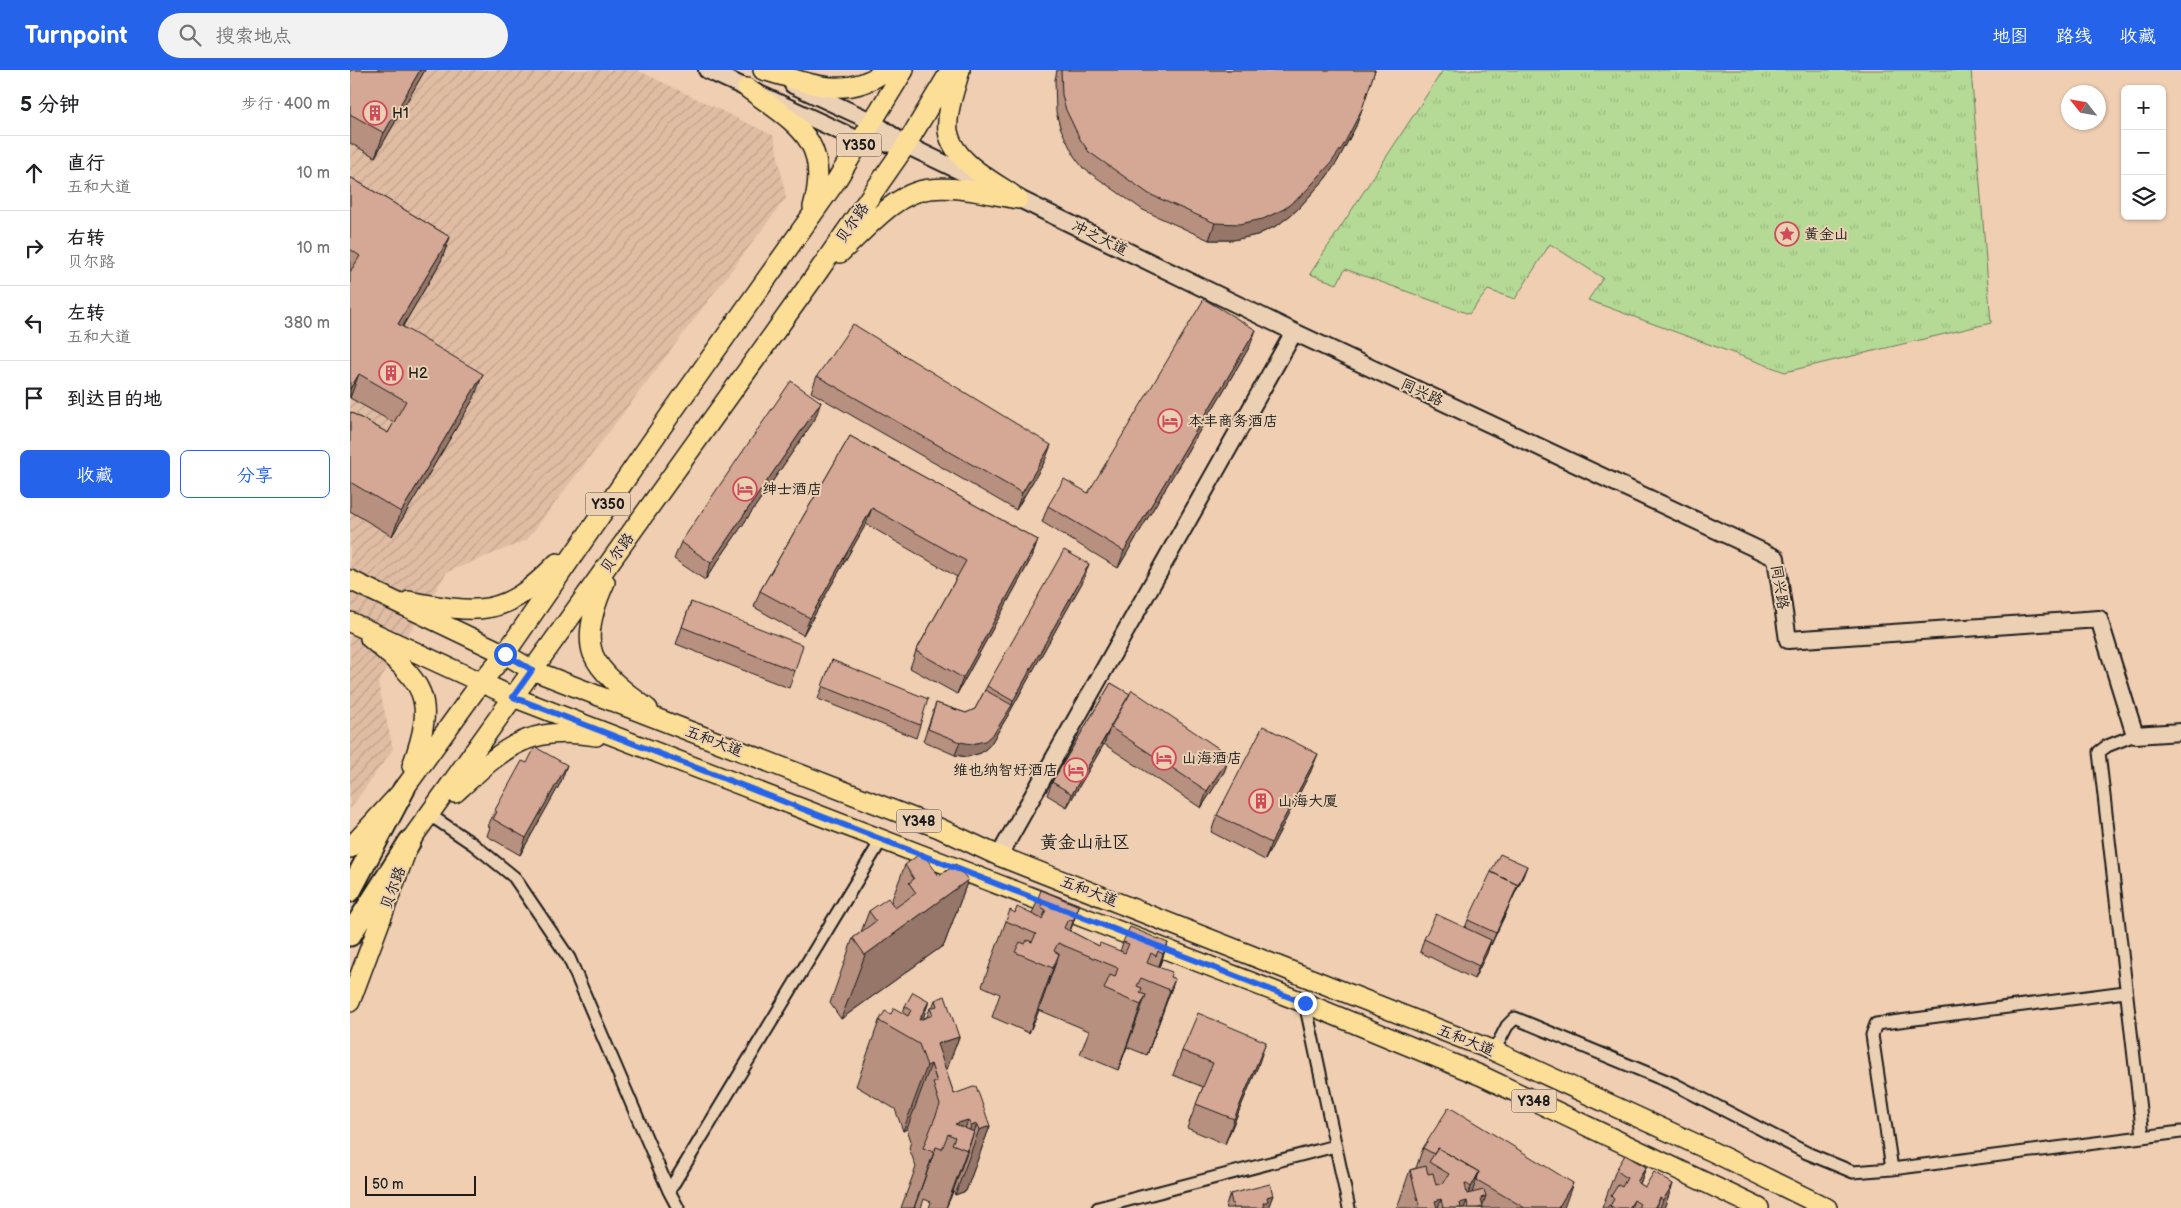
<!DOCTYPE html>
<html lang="zh">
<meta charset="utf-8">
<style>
body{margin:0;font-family:"Balsamiq Sans","LXGW WenKai TC",sans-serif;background:#f2f2f2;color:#202124}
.controls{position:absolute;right:15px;top:15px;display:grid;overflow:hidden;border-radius:8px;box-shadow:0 1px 4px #0004}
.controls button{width:45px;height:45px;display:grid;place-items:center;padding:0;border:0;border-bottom:1px solid #e0e0e0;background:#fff;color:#202124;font:25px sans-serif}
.compass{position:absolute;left:1711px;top:15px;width:45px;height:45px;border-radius:50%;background:#fff;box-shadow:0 1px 4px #0004;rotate:301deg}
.scale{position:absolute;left:15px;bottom:12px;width:111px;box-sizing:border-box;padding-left:5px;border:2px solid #1c1c1c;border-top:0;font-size:14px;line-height:18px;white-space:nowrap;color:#1c1c1c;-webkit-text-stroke:4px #ecd0b3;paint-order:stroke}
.stop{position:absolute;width:15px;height:15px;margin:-11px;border:4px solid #2563eb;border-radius:50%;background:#fff}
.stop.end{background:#2563eb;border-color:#fff;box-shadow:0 1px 5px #0008}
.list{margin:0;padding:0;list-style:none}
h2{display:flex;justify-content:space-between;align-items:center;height:65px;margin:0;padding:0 20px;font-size:21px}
h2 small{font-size:16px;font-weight:400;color:#757577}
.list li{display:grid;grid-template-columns:32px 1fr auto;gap:15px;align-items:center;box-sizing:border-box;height:75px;padding:0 20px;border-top:1px solid #e0e0e0}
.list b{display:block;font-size:19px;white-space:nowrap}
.list p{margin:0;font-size:16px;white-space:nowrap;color:#757577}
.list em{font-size:16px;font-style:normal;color:#757577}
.actions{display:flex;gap:10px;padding:15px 20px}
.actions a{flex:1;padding:11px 0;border:1px solid #2563eb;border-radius:8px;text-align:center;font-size:18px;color:#2563eb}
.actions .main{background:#2563eb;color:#fff}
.icon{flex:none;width:28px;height:28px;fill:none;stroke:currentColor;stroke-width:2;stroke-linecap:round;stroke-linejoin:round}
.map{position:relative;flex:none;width:1831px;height:1138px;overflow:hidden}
header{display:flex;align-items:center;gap:30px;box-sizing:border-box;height:70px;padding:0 25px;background:#2563eb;color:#fff}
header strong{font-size:24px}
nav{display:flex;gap:28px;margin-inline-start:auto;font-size:18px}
.search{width:350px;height:45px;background:#f2f2f2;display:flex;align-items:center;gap:12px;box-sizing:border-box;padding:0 18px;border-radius:28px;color:#757577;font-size:19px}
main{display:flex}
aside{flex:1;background:#fff}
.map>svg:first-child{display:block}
.industrial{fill:url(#industrial-furrows)}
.park{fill:url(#park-tufts);stroke:#687b58}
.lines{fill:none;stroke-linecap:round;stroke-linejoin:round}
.street-casing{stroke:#1c1c1c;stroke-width:15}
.secondary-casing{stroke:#1c1c1c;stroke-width:20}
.primary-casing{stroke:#1c1c1c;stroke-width:22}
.highway-casing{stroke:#1c1c1c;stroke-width:25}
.street{stroke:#ecd0b3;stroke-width:11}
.secondary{stroke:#ecd0b3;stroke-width:16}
.primary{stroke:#fcde96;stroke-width:19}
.highway{stroke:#fcde96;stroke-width:21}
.wall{fill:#b79080;stroke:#1c1c1c}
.shaded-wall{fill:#957668;stroke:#1c1c1c}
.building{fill:#d5a895;stroke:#1c1c1c}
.route{stroke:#2563eb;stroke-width:6}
.labels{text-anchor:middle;stroke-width:4;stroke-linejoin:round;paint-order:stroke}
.shield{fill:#ecd0b3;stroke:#5a5249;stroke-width:1}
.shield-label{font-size:14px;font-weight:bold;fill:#1c1c1c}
.poi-label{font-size:15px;fill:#1c1c1c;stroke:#ecd0b3;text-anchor:start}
.street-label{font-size:15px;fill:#1c1c1c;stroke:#ecd0b3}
.quarter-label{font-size:18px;fill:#1c1c1c;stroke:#ecd0b3}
</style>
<header>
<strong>Turnpoint</strong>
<div class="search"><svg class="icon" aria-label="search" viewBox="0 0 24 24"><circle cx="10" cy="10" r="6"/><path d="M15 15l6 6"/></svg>搜索地点</div>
<nav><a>地图</a><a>路线</a><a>收藏</a></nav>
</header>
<main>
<aside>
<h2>5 分钟<small>步行 · 400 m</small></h2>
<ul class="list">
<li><svg class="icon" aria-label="ahead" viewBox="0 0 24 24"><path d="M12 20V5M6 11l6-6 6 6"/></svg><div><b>直行</b><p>五和大道</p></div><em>10 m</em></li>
<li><svg class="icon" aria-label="right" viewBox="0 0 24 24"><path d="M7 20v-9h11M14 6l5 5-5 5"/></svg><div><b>右转</b><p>贝尔路</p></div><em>10 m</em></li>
<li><svg class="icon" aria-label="left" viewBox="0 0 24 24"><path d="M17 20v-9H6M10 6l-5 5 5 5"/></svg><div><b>左转</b><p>五和大道</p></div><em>380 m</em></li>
<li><svg class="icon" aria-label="arrive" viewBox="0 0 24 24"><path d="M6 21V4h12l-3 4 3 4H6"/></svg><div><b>到达目的地</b></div></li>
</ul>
<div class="actions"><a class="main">收藏</a><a>分享</a></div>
</aside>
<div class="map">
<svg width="1831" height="1138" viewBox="0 0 1831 1138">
<defs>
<pattern id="industrial-furrows" width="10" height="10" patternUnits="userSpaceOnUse" patternTransform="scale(1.25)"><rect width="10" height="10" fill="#e0bca3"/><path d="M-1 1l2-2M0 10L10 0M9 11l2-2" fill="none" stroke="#c0a18c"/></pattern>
<pattern id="park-tufts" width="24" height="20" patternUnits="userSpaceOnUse" patternTransform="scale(1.25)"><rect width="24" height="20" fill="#b5da95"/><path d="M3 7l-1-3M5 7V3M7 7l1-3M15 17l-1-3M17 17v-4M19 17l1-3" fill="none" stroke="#9bba80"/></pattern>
</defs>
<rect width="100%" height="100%" fill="#f0ceb2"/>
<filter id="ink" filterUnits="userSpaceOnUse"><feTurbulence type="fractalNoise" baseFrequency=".02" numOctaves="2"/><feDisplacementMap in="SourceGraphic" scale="10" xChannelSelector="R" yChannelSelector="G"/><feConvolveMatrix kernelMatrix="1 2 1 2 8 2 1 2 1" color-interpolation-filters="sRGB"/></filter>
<g filter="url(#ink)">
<path class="industrial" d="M0,0h287l137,66 12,62 -259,342 -80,32 -69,111 15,66 -43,60z"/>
<path class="park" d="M1093,0h528l20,253 -206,49 -197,-72 15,-22 -53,-34 -35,55 -27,-9 -19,24 -124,-45 -8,15 -27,-10z"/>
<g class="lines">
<g class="street-casing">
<path id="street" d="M1785,665l-28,11 -8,6 44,384
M80,745l43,29 41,33 55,81 100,233 9,17
M955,933l44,205
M1144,981l13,-25 8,-8 159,66 133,69 46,19 39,-3 289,-37
M1542,1099l-20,-134 4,-11 249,-32
M319,1121l213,-352
M748,1138l237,-62"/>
</g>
<g class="secondary-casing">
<path id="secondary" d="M357,0l154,71 43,4
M443,15l80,37 33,23 79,38
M657,123l287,139 482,226 12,82 311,-21 36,116 46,-3
M649,786l295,-524"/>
</g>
<g class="primary-casing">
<path id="primary" d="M413,0c45,12 82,32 124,0
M610,0c-5,19 -14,42 -12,61 5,30 43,49 65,64
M397,18c47,35 85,51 66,119
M490,183c25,-22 55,-61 90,-64 29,-3 59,5 88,10
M0,510l155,74 27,16 407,158 60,28 495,195 215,99 118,58
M255,512c-9,20 -20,50 -12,72 8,21 38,42 55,55
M59,531c71,13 95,17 148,-38
M0,552l163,75 792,306 177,73 277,132
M20,568c53,45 68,57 42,128
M105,723c49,-45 71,-68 141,-57
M0,778l54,-59 78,-108 23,-27 165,-239 166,-234 68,-111
M0,932l60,-161 405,-565 91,-131 45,-75"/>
</g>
<g class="highway-casing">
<path id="highway" d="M0,821l54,-102
M0,865l60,-94"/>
</g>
<use href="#street" class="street"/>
<use href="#secondary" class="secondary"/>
<use href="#primary" class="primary"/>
<use href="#highway" class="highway"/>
</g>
<path class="wall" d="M0,0h75l-50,87 -25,-14z
M707,0h318l-19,56 -19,36 -12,17 -28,31 -19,15 -21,10 -24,5h-24l-66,-30 -60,-42 -9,-12 -14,-29 -4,-15 -1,-32z
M0,107l100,60 -9,24 -38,65 71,72 -82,138 -42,-25v-99l38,21 6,-10 -44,-25z
M900,276l-132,222 -76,-46 6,-16 40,-13z
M467,306l228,85 -29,49 -205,-118z
M465,349l-110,161 -31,-21 7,-17z
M500,366l188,104 -6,17 -75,137 -47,-26 6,-17 41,-74 -91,-53 -63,111 -49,-28 6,-16z
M733,511l-76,136 -17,28 -9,8 -14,4 -12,-2 -32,-14 13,-38 30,10 9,-4 12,-23z
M341,532l104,69 -6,17 -113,-44z
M482,590l88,65 -4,13 -98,-39z
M761,613l119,73 -6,16 -23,36 -97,-64 -37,63 -20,-12 5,-13z
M177,693l34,19 -41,73 -33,-19 3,-9 -2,-1 7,-16z
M961,701l-46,89 -54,-28 6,-17z
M555,795l34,11 29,4 -24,65 -103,74 -11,-16 23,-65 8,-6 8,-21 22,-9z
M1174,804l-33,71 -1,-1 -3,9 -13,26 -54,-27 4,-13 41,-11 3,-8z
M687,831l42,5 -9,25 29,15 21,6 3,-10 45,1 -9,24 11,10 5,2 -28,76 -20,-8 -9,23 -38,-16 9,-23 -50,-21 -10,23 -37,-16 8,-23 -18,-8 24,-65 9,-8 17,1z
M585,930l24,37 -13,34 8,23 36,32 -24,65 -11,4 -2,-6 -7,19h-17l2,-6 -7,-3 -3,9h-20l15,-41 -7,-19 2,-7 -4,-12 -4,2 -8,-22 -39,-23 23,-65 24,-8 2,-7 24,-5 -6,17 4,-1 3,-9h2z
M832,981l76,15 -33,78 -38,-16 16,-41 -30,-12z
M1073,1078l141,60h-167l13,-38 6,-2z
M1296,1097l-6,17 5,3 28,-3 -9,24h-62l14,-38z
M880,1124l43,1 -5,13h-43z"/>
<path class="shaded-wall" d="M70,0h5l-50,87 9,-24z
M1012,39l-6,17 -19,36 -12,17 -28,31 -19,15 -21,10 -24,5h-24l6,-17z
M100,167l-9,24 -51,87 8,-24z
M906,260l-6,16 -132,222 6,-17z
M9,304l-9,24v-9z
M133,304l-9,24 -82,138 9,-24z
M471,332l-6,17 -110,161 6,-17z
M701,375l-6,16 -29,49 6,-17z
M522,438l-6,16 -63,111 7,-17z
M688,470l-6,17 -75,137 6,-16z
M739,494l-6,17 -76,136 -17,28 -9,8 -14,4 -12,-2 5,-13 52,-37 1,-4z
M759,661l-5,13 -37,63 5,-13z
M968,684l-7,17 -46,89 6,-17z
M880,686l-6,16 -23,36 6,-17z
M217,695l-6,17 -41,73 6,-17z
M1177,796l-3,8 -33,71 5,-12z
M618,810l-24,65 -103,74 24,-64z
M729,836l-14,40h-1z
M1141,870l-4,13 -13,26 5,-13z
M818,873l-15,40 10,-29z
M709,884l-23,64 -7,15 24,-65z
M825,909l-24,65 -4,11 23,-65z
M796,925l-24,65 -4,10 23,-65z
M579,931l-14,41 4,-22z
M609,967l-22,59v-14l-6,-18 -24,65 -4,2 24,-65 10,-22z
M916,972l-8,24 -33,78 9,-25z
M618,1050l-9,26 -4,-9v-13z
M627,1054l-26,73 -5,11 21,-58 -4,-2 8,-22z
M640,1056l-24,65 -11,4 24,-65z
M586,1077l-22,61 20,-56z
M1296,1097l-15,41h-4l10,-26z
M1129,1102l-11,33 -1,-4 -3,7h-6l2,-5 5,-2 6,-14z
M1223,1113l-9,25h-6z
M1323,1114l-9,24h-4l3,-8z
M923,1125l-5,13h-7l2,-5 4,-6z
M1136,1126l-4,11h1v1h-6l4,-10z
M1310,1128l-3,10h-3z
M1091,1129l-3,9h-6l3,-7z"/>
<path class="building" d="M0,0h70l-36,63 -34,-19z
M711,0h314l-13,39 -19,37 -12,17 -28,31 -19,15 -21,10 -24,5 -24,-1 -66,-29 -60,-42 -9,-13 -14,-29 -4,-15z
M0,107l100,60 -52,87 85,50 -82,138 -51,-30v-70l38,21 18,-32 -47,-27 -9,15v-117l10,-16 -10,-7z
M854,229l52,31 -132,221 -76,-45 16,-27 24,14z
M503,254l198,121 -29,48 -205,-117z
M441,311l30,21 -110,161 -30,-21z
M500,366l188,104 -75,138 -47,-27 50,-90 -94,-53 -62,110 -50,-27z
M714,480l25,14 -76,137 -26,-15z
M341,532l112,43 -8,26 -113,-44z
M482,590l96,39 -8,26 -98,-39z
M761,613l19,11 -58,100 -20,-12z
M635,620l27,15 -17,27 -10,9 -13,3 -12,-2 -32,-13 8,-26 30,10 9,-4z
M782,620l98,66 -23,35 -97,-64z
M913,656l55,28 -47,89 -54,-28z
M185,677l32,18 -41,73 -33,-19 4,-7 -2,-2 27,-49 5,2z
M572,782l17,24 17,-12 12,16 -103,75 -12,-17 23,-17 -7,-10 19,-13 7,10 21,-15 -7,-10 5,-4 -9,-14z
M1150,784l27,12 -11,23 2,-4 -27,-13z
M1141,802l27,13 -22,48 -28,-13z
M691,820l38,16 -6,15 -5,-2 -4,9 35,18 1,-3 25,10 4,-9 -6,-2 7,-15 38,16 -5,11 -5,-3 -2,5 -5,-3 -4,10 25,9 -2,5 5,2 -5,11 -29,-12 -4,8 5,2 -2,5 6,2 -5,10 -37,-16 6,-14 5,2 3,-9 -60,-25 -4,8 5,3 -6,14 -38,-16 5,-10 5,2 2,-4 5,2 4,-8 -30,-13 4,-11 5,3 2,-6 25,12 4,-9 -5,-3 1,-4 -5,-2z
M1086,844l55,26 -12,26 -55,-27z
M563,922l16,9 -10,19 14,-5 -3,-7 7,-2 -2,-6 10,-4 14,41 -22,7 17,50 22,-8 14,40 -11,4 -2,-6 -6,2 -3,-6 -13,4 19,8 -7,18 -15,-6 3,-7 -7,-3 -6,15 -6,-2 -2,5 -11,-4 17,-43 -7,-22 4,-1 -6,-18 -4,2 -8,-22 -40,-23 6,-10 6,3 3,-6 14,8 3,-6 -6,-4z
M848,943l68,29 -32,77 -38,-15 17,-41 -31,-12z
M1099,1037l124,76 -15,25h-33l-48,-28 2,-8 -41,-24 -4,6 -11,-6z
M1088,1078l41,24 -8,15 -6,-4 2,11 17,-4 2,6 -5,2 2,9 -5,1h-10l-1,-7 -7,2 1,5h-18l-2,-9 -6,2 2,7h-17l-10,-38 16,-4 2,8 5,-1 3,12 7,-2 6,-9 -20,-12z
M1275,1085l21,12 -9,15 8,5 9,-15 19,12 -10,16 -3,-2 -6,10h-16l2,-4 -6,-4 -5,8h-15l-4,-2 4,-7 -3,-3 7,-11 4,2 5,-9 -11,-8z
M920,1114l3,11 -6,2 1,4 -5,2 1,5h-31l-3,-14z
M1259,1135l5,3h-7z"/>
</g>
<g class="lines" filter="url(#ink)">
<path class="route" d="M155,584l27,16 -19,27 792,306"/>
</g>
<defs>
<g id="building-ring" transform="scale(1.25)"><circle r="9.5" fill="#ecd0b3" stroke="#d1495b" stroke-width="1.5"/><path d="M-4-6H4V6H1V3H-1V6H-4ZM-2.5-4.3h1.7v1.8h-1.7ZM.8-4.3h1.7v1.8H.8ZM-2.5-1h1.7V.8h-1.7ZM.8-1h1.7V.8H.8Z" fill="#d1495b"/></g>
<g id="sight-ring" transform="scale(1.25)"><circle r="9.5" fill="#ecd0b3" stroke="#d1495b" stroke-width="1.5"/><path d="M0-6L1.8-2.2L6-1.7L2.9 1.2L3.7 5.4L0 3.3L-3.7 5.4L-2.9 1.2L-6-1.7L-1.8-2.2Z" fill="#d1495b"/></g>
<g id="hotel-ring" transform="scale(1.25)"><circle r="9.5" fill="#ecd0b3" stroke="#d1495b" stroke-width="1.5"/><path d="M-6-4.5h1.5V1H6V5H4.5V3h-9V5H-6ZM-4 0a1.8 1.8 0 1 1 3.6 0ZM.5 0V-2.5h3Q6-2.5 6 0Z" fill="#d1495b"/></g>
</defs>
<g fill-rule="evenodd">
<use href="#building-ring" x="25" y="43"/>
<use href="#sight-ring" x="1437" y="164"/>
<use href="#building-ring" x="41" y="303"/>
<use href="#hotel-ring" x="820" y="351"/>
<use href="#hotel-ring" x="395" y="419"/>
<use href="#hotel-ring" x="814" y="688"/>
<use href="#hotel-ring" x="726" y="700"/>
<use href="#building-ring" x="911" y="731"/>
</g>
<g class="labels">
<g class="shield">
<rect x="486.5" y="63.5" width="45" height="23" rx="4"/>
<rect x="235.5" y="422.5" width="45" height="23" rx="4"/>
<rect x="546.5" y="739.5" width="45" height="23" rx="4"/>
<rect x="1161.5" y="1019.5" width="45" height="23" rx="4"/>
</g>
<g class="shield-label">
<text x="509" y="80">Y350</text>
<text x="258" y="439">Y350</text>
<text x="569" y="756">Y348</text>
<text x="1184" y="1036">Y348</text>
</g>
<g class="poi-label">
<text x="42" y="48">H1</text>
<text x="1454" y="169">黄金山</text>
<text x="58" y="308">H2</text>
<text x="838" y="356">本丰商务酒店</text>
<text x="412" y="424">绅士酒店</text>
<text x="832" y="693">山海酒店</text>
<text x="708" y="705" text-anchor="end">维也纳智好酒店</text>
<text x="928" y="736">山海大厦</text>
</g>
<g class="street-label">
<text transform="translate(502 153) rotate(-55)" y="5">贝尔路</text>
<text transform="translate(750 168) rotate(26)" y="5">冲之大道</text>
<text transform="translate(1072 322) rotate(25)" y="5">同兴路</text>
<text transform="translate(267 483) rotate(-54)" y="5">贝尔路</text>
<text transform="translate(1430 517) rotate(81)" y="5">同兴路</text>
<text transform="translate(364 671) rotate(21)" y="5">五和大道</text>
<text transform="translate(43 818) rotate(-70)" y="5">贝尔路</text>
<text transform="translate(739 821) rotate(21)" y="5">五和大道</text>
<text transform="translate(1116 970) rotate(22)" y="5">五和大道</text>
</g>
<g class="quarter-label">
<text x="735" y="778">黄金山社区</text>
</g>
</g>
</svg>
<div class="controls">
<button>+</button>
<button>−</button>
<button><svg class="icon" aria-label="layers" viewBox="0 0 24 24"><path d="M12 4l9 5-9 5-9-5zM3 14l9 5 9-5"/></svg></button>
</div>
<svg class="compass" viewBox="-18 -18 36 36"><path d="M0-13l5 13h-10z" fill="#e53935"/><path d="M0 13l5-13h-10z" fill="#757577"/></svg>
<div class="scale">50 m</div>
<div class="stop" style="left:155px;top:584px"></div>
<div class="stop end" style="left:955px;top:933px"></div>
</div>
</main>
